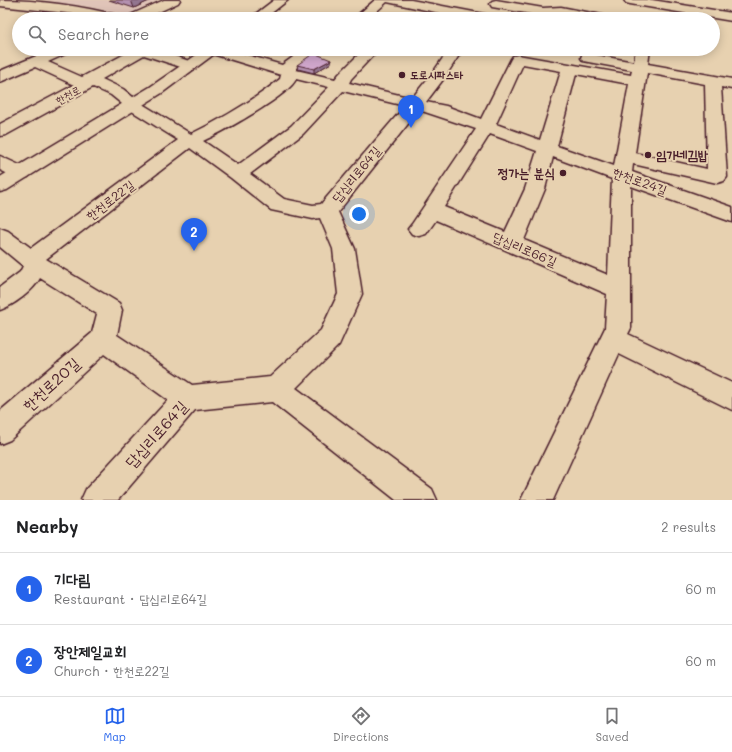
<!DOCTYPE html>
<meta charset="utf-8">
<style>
body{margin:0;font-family:Mali,"Poor Story",sans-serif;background:#f2f2f2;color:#202124}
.you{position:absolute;left:359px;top:214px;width:14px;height:14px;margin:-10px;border:3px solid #fff;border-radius:50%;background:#1a73e8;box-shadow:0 0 0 6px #1a73e833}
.badge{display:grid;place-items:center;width:26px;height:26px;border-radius:50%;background:#2563eb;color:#fff;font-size:13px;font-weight:700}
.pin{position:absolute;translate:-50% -33px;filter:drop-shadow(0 1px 2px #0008)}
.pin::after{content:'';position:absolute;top:21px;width:14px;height:12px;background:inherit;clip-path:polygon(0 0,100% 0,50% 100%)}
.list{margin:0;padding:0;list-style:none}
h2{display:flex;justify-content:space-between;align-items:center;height:52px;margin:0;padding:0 16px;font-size:17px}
h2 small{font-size:13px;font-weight:400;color:#757577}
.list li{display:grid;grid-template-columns:26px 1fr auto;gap:12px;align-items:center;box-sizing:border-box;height:72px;padding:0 16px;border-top:1px solid #e0e0e0}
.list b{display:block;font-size:15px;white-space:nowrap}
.list p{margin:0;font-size:13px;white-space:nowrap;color:#757577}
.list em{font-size:13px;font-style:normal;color:#757577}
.icon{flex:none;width:22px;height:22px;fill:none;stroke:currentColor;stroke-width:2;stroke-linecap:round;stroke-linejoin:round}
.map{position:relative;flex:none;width:732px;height:500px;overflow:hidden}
.search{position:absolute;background:#fff;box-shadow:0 2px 10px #0003;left:12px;right:12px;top:12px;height:44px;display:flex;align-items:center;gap:10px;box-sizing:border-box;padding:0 14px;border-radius:22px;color:#757577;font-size:15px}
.sheet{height:196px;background:#fff}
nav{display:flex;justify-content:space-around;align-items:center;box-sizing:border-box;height:56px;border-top:1px solid #e0e0e0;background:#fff;font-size:11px;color:#757577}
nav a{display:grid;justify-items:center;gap:2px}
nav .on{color:#2563eb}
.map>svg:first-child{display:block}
.built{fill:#e0c4b8}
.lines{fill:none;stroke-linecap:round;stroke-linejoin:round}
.minor-casing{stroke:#4a1f2b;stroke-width:3}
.major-casing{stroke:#4a1f2b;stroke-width:3}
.minor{fill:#e7d1b0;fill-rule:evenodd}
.major{fill:#e7d1b0;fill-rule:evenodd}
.wall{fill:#b390af;stroke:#4a1f2b}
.shaded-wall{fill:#92758f;stroke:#4a1f2b}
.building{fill:#d0a7cc;stroke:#4a1f2b}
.poi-dot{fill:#4a1f2b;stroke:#e7d1b0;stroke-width:1.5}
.labels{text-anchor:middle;stroke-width:4;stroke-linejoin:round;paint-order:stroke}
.far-poi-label{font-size:11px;font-weight:bold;fill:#4a1f2b;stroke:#e7d1b0;text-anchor:start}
.far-street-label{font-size:11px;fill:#4a1f2b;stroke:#e7d1b0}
.poi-label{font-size:13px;font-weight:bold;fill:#4a1f2b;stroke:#e7d1b0;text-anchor:start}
.street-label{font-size:13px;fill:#4a1f2b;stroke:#e7d1b0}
.near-street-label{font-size:16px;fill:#4a1f2b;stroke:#e7d1b0}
</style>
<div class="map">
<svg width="732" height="500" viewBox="0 0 732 500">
<rect width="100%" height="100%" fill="#e7d1b0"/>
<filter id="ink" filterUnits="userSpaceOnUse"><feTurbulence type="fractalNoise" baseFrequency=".025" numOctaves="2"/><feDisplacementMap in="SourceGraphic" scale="8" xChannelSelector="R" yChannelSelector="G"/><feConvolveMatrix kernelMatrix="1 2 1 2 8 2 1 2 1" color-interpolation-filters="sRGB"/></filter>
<g filter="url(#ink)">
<path class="built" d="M43,0h116l-31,15 -45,-9z"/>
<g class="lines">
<g class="minor-casing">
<path id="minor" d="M0,0c41,0 81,6 121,16l2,3h-22l-15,-4 -86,-9z
M164,0h16l-2,3 -34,16h-18l2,-3z
M375,0h36l73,14 5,1 2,3 -22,1 -82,-17 -19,17h-15z
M496,0l47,8 18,-1 46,9 2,3h-27l-21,-4 -18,1 -51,-9 -2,-3 2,-3z
M624,0h28l80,13v8l-102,-17 -4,-1z
M53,49h19l-2,3 -22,10 34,15 52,-28h20l41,14 2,3 -2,3 -5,1 -46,-15 -42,24 21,10 16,13 52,32c31,-15 63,-34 89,-55l1,-4 -75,-23 -2,-3h22l56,16 22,-16h16l-24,19v2l39,9 4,-5 25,-25h15l-28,30 -2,4 63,15 22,-27 15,-22h14l-18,28 -19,25 20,4 35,13 30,-60 2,-3 5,-1 113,20 1,-5 -49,-9 -2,-3 3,-9h14l-2,6 38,7 2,-13h14l-2,15 84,15v10l-11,-2 6,90 -3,4 -7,2 -84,-19 -1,8 100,35v15l-101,-36v142l-3,6 104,49v27l-113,-56 -66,146h-32l84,-172 2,-34 -171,-74 -10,14 -7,2 -7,-2 -4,-5 4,-5 64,-95 -57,-19 -81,102 17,37 7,45 -23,51 -43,43 136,101 5,11h-41l-124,-98 -77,8 -77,90h-37l5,-11 82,-89 -64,-46 -94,86 -10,4v-33l92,-78 5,-19 -57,-36c-7,13 -26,27 -40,32v-23l20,-15 3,-6 -23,-19v-19l8,3 23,17 147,-108 -51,-32 -16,-13 -18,-8 -87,48 -6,1v-12l74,-39 -39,-18 -35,15v-11zM523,64l38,7 -21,69 -44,-16zM647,73l58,11 2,85 -72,-16zM576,74l53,10 -15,82 -57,-20zM296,79l33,8 -38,39 -53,39 -35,-24c18,-8 87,-46 93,-62zM343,91l62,15 -84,98 -8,1 -29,-6 -34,-25 53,-40zM490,134l47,17 -12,38 -20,43 -61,-25zM190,148l41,30 40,32 42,9 7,-1 13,31 5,45 -17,36 -51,47 -78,8 -75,-50 5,-25 -3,-7 -73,-44zM553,157l59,22 -4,96 -84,-35 21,-51z
M0,156l28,13 3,4 -3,4 -7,2 -7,-2 -14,-7z"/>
</g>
<g class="major-casing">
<path id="major" d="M274,0h14l-24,19h-15z
M205,49h16l-59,44 -155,97 -7,2v-15l150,-90z"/>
</g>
<use href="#minor" class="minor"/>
<use href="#major" class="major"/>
</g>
<path class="wall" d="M109,0h42l-17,8z
M235,49h30l-11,6 -19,-5z
M331,63l-17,10 -16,-4 -1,-4z"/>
<path class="shaded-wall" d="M131,0h20l-17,8z
M253,49h12l-11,6z
M331,60v3l-17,10v-4z"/>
<path class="building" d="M268,15l22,4h-27z
M314,53l17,7 -17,9 -17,-4z"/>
</g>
<g class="poi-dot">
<circle cx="402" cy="75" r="4"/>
<circle cx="648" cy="155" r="4"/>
<circle cx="563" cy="173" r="4"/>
</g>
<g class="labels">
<g class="far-poi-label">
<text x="410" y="79">도로시파스타</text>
</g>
<g class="far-street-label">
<text transform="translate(68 95) rotate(-28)" y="4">한천로</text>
</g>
<g class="poi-label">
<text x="656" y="160">임가네김밥</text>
<text x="555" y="178" text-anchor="end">정가는 분식</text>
</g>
<g class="street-label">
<text transform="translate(356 174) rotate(-51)" y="5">답십리로64길</text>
<text transform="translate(640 181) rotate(20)" y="5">한천로24길</text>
<text transform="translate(110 200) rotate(-37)" y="5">한천로22길</text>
<text transform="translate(525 249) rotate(23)" y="5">답십리로66길</text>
</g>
<g class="near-street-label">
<text transform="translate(51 384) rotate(-42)" y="6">한천로20길</text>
<text transform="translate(156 434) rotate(-48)" y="6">답십리로64길</text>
</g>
</g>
</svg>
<div class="you"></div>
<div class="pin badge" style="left:411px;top:128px">1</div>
<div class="pin badge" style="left:194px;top:251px">2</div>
<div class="search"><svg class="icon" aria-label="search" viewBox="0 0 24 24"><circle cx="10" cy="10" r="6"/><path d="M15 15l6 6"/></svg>Search here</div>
</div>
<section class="sheet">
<h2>Nearby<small>2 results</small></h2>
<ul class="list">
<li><span class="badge">1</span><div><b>기다림</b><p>Restaurant · 답십리로64길</p></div><em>60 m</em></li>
<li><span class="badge">2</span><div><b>장안제일교회</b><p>Church · 한천로22길</p></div><em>60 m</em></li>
</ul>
</section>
<nav>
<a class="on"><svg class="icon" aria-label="map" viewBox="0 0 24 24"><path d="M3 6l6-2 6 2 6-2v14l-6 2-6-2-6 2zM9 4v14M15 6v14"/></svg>Map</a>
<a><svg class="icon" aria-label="directions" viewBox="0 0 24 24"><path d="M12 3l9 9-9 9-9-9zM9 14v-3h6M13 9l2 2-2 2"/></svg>Directions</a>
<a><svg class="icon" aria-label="saved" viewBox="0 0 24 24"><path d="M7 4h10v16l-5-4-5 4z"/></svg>Saved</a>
</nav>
